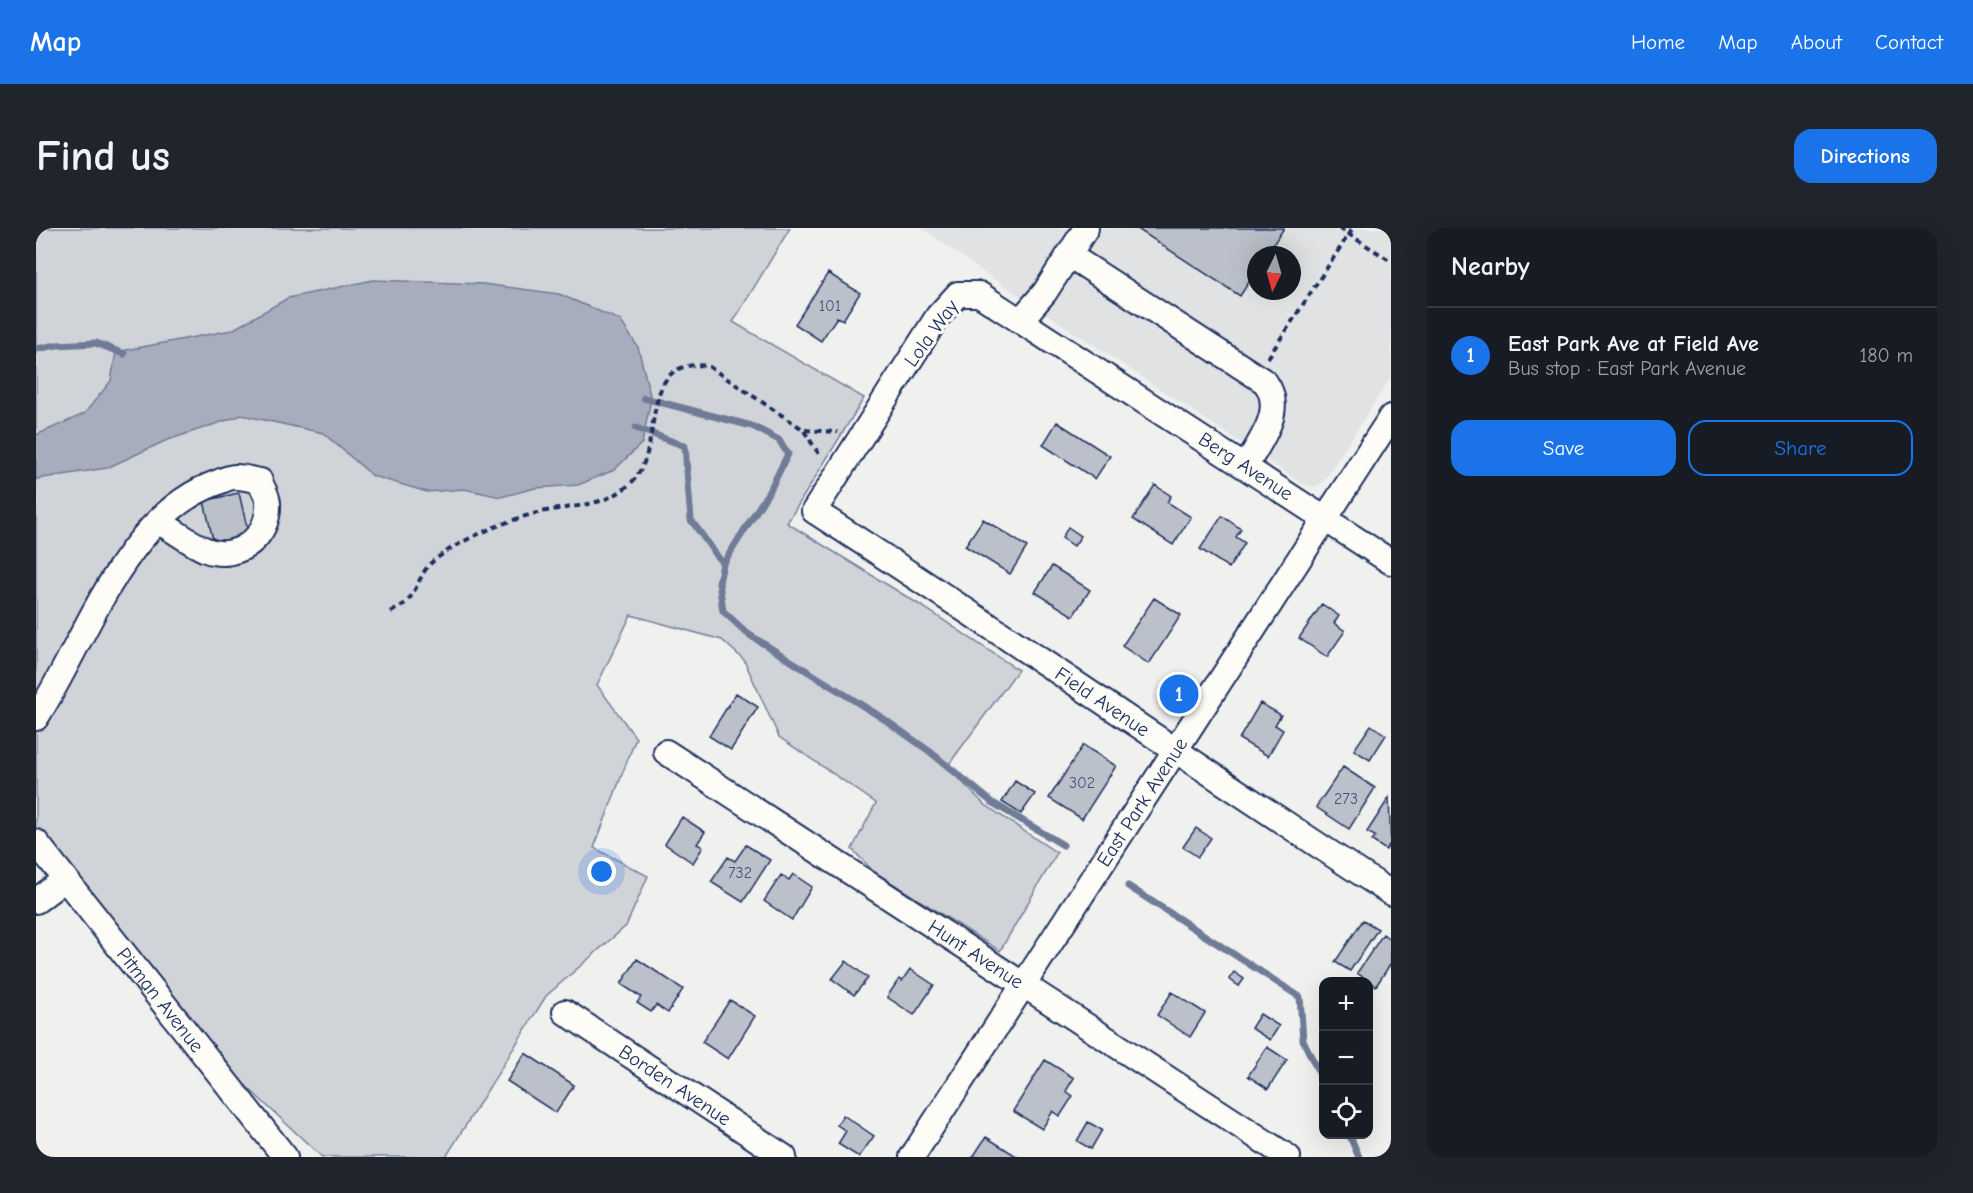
<!DOCTYPE html>
<meta charset="utf-8">
<style>
body{margin:0;font-family:"Comic Neue",sans-serif;background:#20242c;color:#f1f3f6}
.controls{position:absolute;right:18px;bottom:18px;display:grid;overflow:hidden;border-radius:12px;box-shadow:0 6px 24px #0002}
.controls button{width:54px;height:54px;display:grid;place-items:center;padding:0;border:0;border-bottom:2px solid #363941;background:#171b24;color:#f1f3f6;font:30px sans-serif}
.compass{position:absolute;left:1211px;top:18px;width:54px;height:54px;border-radius:50%;background:#171b24;box-shadow:0 6px 24px #0002;rotate:185deg}
.you{position:absolute;left:566px;top:644px;width:21px;height:21px;margin:-15px;border:4px solid #fff;border-radius:50%;background:#1a73e8;box-shadow:0 0 0 9px #1a73e833}
.badge{display:grid;place-items:center;width:39px;height:39px;border-radius:50%;background:#1a73e8;color:#fff;font-size:20px;font-weight:700}
.pin{position:absolute;translate:-50% -50%;border:3px solid #fff;box-shadow:0 2px 6px #0006}
.list{margin:0;padding:0;list-style:none}
h2{display:flex;justify-content:space-between;align-items:center;height:78px;margin:0;padding:0 24px;font-size:26px}
h2 small{font-size:20px;font-weight:400;color:#9ea1a6}
.list li{display:grid;grid-template-columns:39px 1fr auto;gap:18px;align-items:center;box-sizing:border-box;height:96px;padding:0 24px;border-top:2px solid #363941}
.list b{display:block;font-size:22px;white-space:nowrap}
.list p{margin:0;font-size:20px;white-space:nowrap;color:#9ea1a6}
.list em{font-size:20px;font-style:normal;color:#9ea1a6}
.actions{display:flex;gap:12px;padding:18px 24px}
.actions a{flex:1;padding:14px 0;border:2px solid #1a73e8;border-radius:18px;text-align:center;font-size:21px;color:#1a73e8}
.actions .main{background:#1a73e8;color:#fff}
.icon{flex:none;width:33px;height:33px;fill:none;stroke:currentColor;stroke-width:2;stroke-linecap:round;stroke-linejoin:round}
.map{position:relative;flex:none;width:1355px;height:929px;overflow:hidden;border-radius:18px}
header{display:flex;align-items:center;gap:36px;box-sizing:border-box;height:84px;padding:0 30px;background:#1a73e8;color:#fff}
header strong{font-size:28px}
nav{display:flex;gap:33px;margin-inline-start:auto;font-size:21px}
.intro{display:flex;align-items:center;justify-content:space-between;box-sizing:border-box;height:144px;padding:0 36px}
h1{margin:0;font-size:42px}
.button{padding:15px 27px;border-radius:18px;background:#1a73e8;color:#fff;font-size:21px;font-weight:700}
main{display:flex;gap:36px;padding:0 36px}
aside{flex:1;background:#171b24;border-radius:18px;box-shadow:0 6px 24px #0002}
.map>svg:first-child{display:block}
.built{fill:#e0e2e3;fill-rule:evenodd}
.green{fill:#d0d3d8;stroke:#76819b;stroke-width:1.5}
.water{fill:#a7adbd;stroke:#6f7b97;stroke-width:1.5}
.lines{fill:none;stroke-linecap:round;stroke-linejoin:round}
.stream{stroke:#6f7b97;stroke-width:7}
.building{fill:#bbc0ca;stroke:#1b2f5e;stroke-width:1.5}
.minor-casing{stroke:#1b2f5e;stroke-width:28}
.path{stroke:#1b2f5e;stroke-width:4;stroke-dasharray:6 4.5;stroke-linecap:butt}
.minor{stroke:#fdfcf7;stroke-width:24}
.labels{text-anchor:middle;stroke-width:6;stroke-linejoin:round;paint-order:stroke}
.number-label{font-size:16px;fill:#435379}
.street-label{font-size:20px;fill:#1b2f5e;stroke:#fdfcf7}
</style>
<header>
<strong>Map</strong>
<nav><a>Home</a><a>Map</a><a>About</a><a>Contact</a></nav>
</header>
<div class="intro"><h1>Find us</h1><a class="button">Directions</a></div>
<main>
<div class="map">
<svg width="1355" height="929" viewBox="0 0 1355 929">
<rect width="100%" height="100%" fill="#f0f0ee"/>
<filter id="ink" filterUnits="userSpaceOnUse"><feTurbulence type="fractalNoise" baseFrequency=".0167" numOctaves="2"/><feDisplacementMap in="SourceGraphic" scale="12" xChannelSelector="R" yChannelSelector="G"/><feConvolveMatrix kernelMatrix="1 2 1 2 8 2 1 2 1" color-interpolation-filters="sRGB"/></filter>
<g filter="url(#ink)">
<path class="built" d="M886,0h469v149l-68,105 -9,5 -11,-3 -318,-211zM1220,27h36v36h-36z"/>
<path class="green" d="M0,0h754l-57,94 131,76 -77,125 138,85 93,62 -71,97 37,37 73,49 -57,98 -127,-80 -21,-22 24,-46 -97,-66 -35,-77 -22,-20 -91,-25 -34,70 39,53 -42,110 54,28 -22,50 -80,70 -100,161h-124l-121,-113 -165,-208z"/>
<path class="water" d="M337,52l110,4 76,10 61,26 18,27 13,52 -9,44 -28,27 -36,15 -43,3 -34,9 -37,-8 -37,3 -54,-16 -50,-43 -81,-18 -77,26 -58,27 -71,11v-44l48,-21 27,-33 5,-29 116,-22 56,-32z"/>
<g class="lines">
<path class="stream" d="M0,121l21,-4 39,-2 28,11
M608,170l108,28 27,14 9,14 -17,34 -48,76 -4,18 4,29 25,23 136,85 45,32 64,52 70,42
M600,200l49,18 6,74 32,44
M1092,658l172,111 3,43 21,43
M1313,906l10,23"/>
</g>
<path class="building" d="M1100,0h148l-18,27h-10v16l-16,25z
M792,45l32,20 -17,27 -6,-3 -16,24 -26,-17z
M1021,194l53,34 -15,23 -52,-34z
M1119,257l16,11 -4,6 24,15 -18,28 -40,-26z
M203,265l10,43 -35,8 -10,-43z
M1186,288l19,13 -5,8 9,6 -16,25 -29,-19z
M947,291l44,28 -17,27 -45,-28z
M1032,299l13,9 -7,10 -12,-8z
M1016,338l38,24 -17,26 -38,-24z
M1118,370l27,17 -32,49 -27,-18z
M1286,376l17,12 -5,7 11,8 -18,26 -28,-19z
M700,465l22,14 -27,43 -22,-14z
M1224,475l21,12 -6,10 8,5 -15,26 -29,-17z
M1335,497l15,10 -16,25 -16,-10z
M1047,517l33,21 -34,53 -33,-21z
M1307,539l32,21 -26,41 -33,-22z
M979,553l20,13 -14,20 -19,-12z
M1353,570l2,49 -2,-2 -3,5 -14,-9 3,-5 -8,-4z
M646,589l23,15 -8,12 6,3 -10,16 -28,-19z
M1160,600l15,10 -13,19 -15,-10z
M710,617l24,15 -27,42 -32,-20 17,-25 7,4z
M757,646l19,13 -20,33 -28,-19 17,-26 8,5z
M1327,692l15,9 -28,42 -15,-9z
M1347,706l8,6v23l-15,23 -19,-13z
M601,731l46,30 -15,24 -12,-8 -5,7 -14,-9 4,-6 -20,-13z
M810,733l22,17 -14,17 -22,-16z
M874,741l24,16 -20,30 -27,-18 12,-18 3,2z
M1198,744l10,7 -5,7 -10,-7z
M1136,764l33,21 -15,24 -33,-22z
M694,772l25,16 -27,43 -26,-17z
M1224,786l19,12 -9,14 -19,-12z
M1231,819l20,13 -19,29 -20,-13z
M489,825l49,32 -18,28 -49,-32z
M1009,832l29,18 -8,13 7,5 -13,20 -7,-5 -11,18 -29,-18z
M807,887l31,21 -15,21 -21,-13 8,-13 -9,-6z
M1052,894l14,8 -11,19 -14,-8z
M950,909l32,20h-45z"/>
<g class="lines">
<g class="minor-casing">
<g id="minor">
<path d="M1033,27l196,127c21,28 -5,58 -19,84"/>
<path d="M984,93l25,-29 41,-64"/>
<path id="s1" d="M1355,334l-412,-268h-21l-20,22 -124,195c194,125 384,256 577,382"/>
<path d="M0,490c50,-77 87,-201 180,-235 6,-2 14,-7 21,-6 8,0 15,3 23,4 2,7 8,15 8,22 2,33 -30,59 -62,47 -17,-7 -31,-20 -48,-28"/>
<path id="s2" d="M630,524l622,405"/>
<path id="s3" d="M0,614l249,315"/>
<path d="M0,673l29,-22"/>
<path id="s4" d="M529,784l219,145"/>
<path id="s5" d="M876,929l479,-740"/>
</g>
</g>
<path class="path" d="M1303,0l52,33
M1232,130l85,-130
M768,203l17,26
M355,384c6,-4 14,-7 18,-13 8,-10 12,-26 21,-35 22,-21 77,-44 107,-51 33,-8 68,-5 94,-30 37,-36 3,-127 77,-117l96,64 34,2"/>
<use href="#minor" class="minor"/>
</g>
</g>
<g class="labels">
<g class="number-label">
<text x="794" y="83">101</text>
<text x="1046" y="560">302</text>
<text x="1310" y="576">273</text>
<text x="704" y="650">732</text>
</g>
<g class="street-label">
<text transform="translate(895 105) rotate(-54)" y="7">Lola Way</text>
<text transform="translate(1210 238) rotate(33)" y="7">Berg Avenue</text>
<text dy="7" stroke="none"><textPath href="#s1" startOffset="1119">Field Avenue</textPath></text>
<text dy="7" stroke="none"><textPath href="#s5" startOffset="423">East Park Avenue</textPath></text>
<text dy="7" stroke="none"><textPath href="#s2" startOffset="370">Hunt Avenue</textPath></text>
<text dy="7" stroke="none"><textPath href="#s3" startOffset="201">Pitman Avenue</textPath></text>
<text dy="7" stroke="none"><textPath href="#s4" startOffset="132">Borden Avenue</textPath></text>
</g>
</g>
</svg>
<div class="controls">
<button>+</button>
<button>−</button>
<button><svg class="icon" aria-label="locate" viewBox="0 0 24 24"><circle cx="12" cy="12" r="6"/><path d="M12 2v4M12 18v4M2 12h4M18 12h4"/></svg></button>
</div>
<svg class="compass" viewBox="-18 -18 36 36"><path d="M0-13l5 13h-10z" fill="#e53935"/><path d="M0 13l5-13h-10z" fill="#9ea1a6"/></svg>
<div class="you"></div>
<div class="pin badge" style="left:1143px;top:466px">1</div>
</div>
<aside>
<h2>Nearby<small></small></h2>
<ul class="list">
<li><span class="badge">1</span><div><b>East Park Ave at Field Ave</b><p>Bus stop · East Park Avenue</p></div><em>180 m</em></li>
</ul>
<div class="actions"><a class="main">Save</a><a>Share</a></div>
</aside>
</main>
